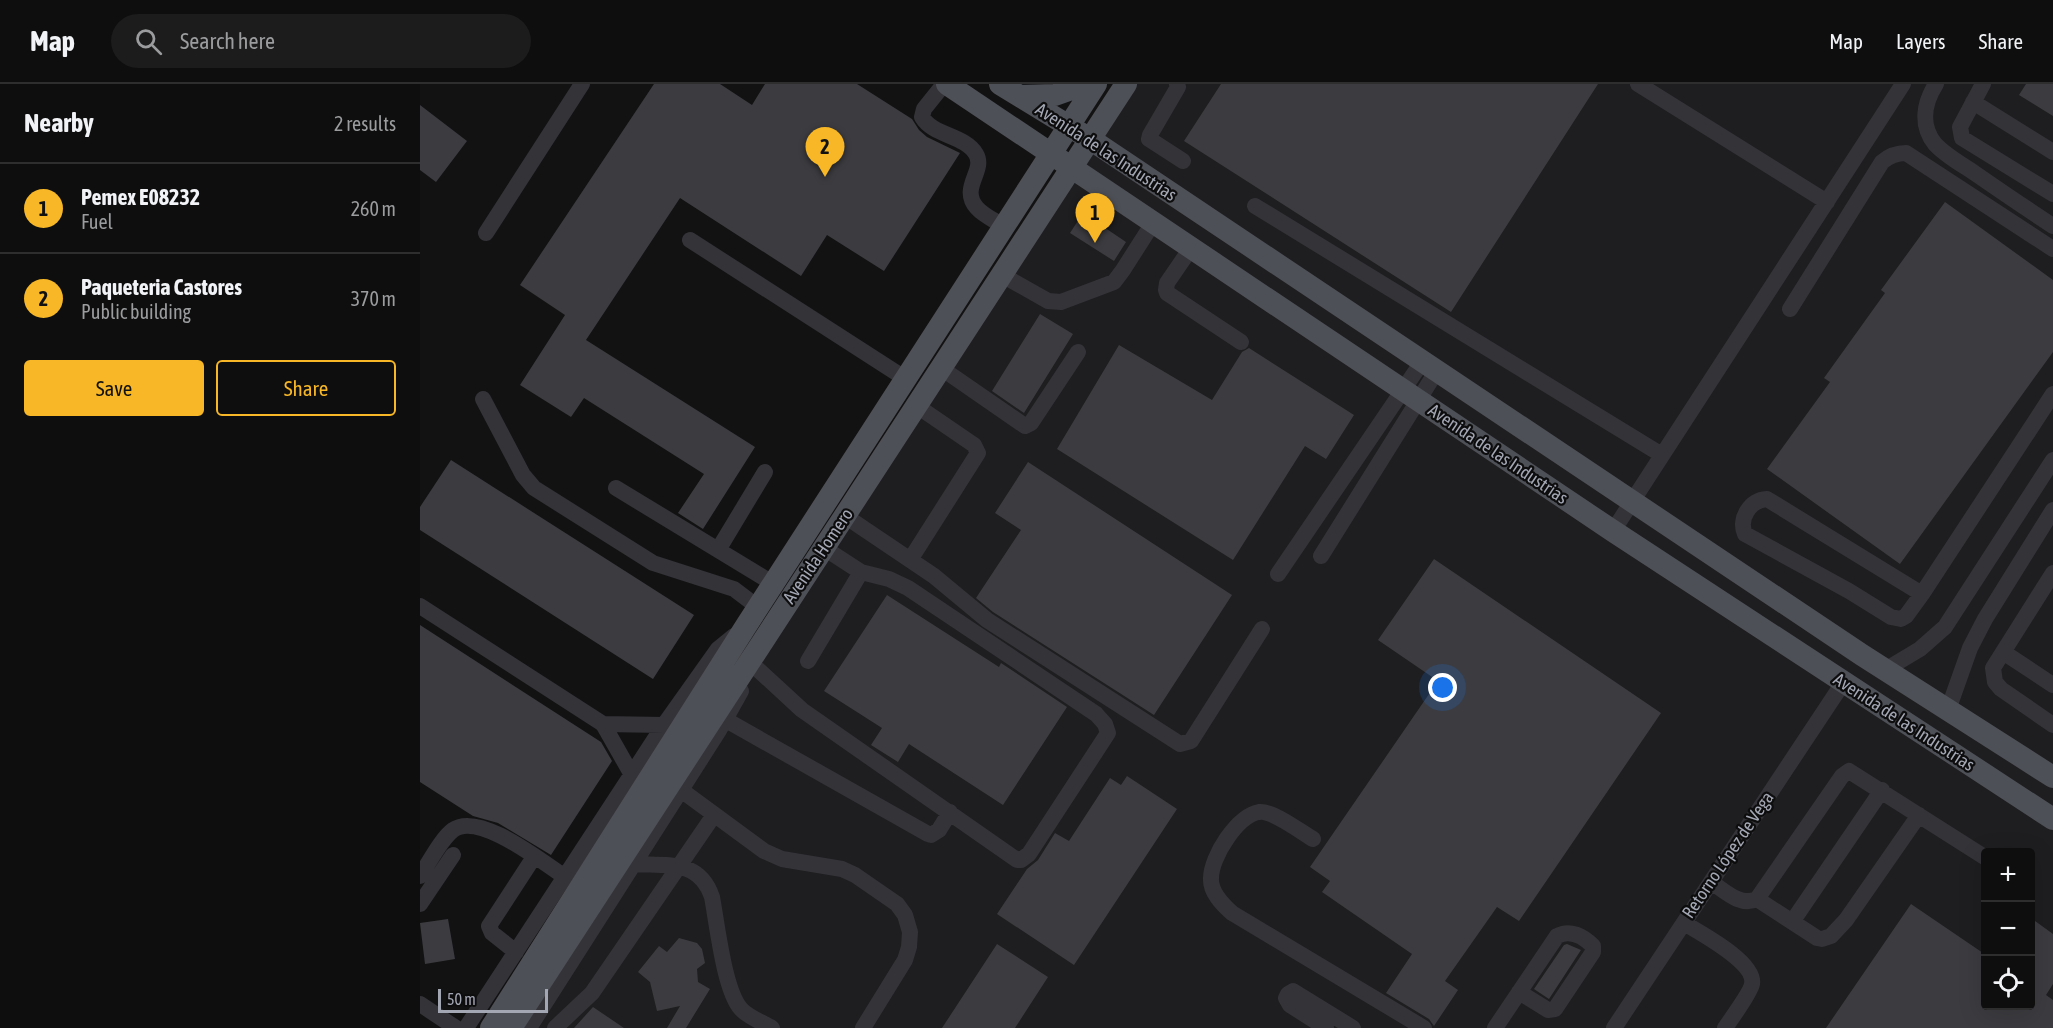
<!DOCTYPE html>
<meta charset="utf-8">
<style>
body{margin:0;font-family:"Asap Condensed",sans-serif;background:#1c1c1c;color:#f1f3f6}
.controls{position:absolute;right:18px;bottom:18px;display:grid;overflow:hidden;border-radius:6px;box-shadow:0 6px 24px #0002}
.controls button{width:54px;height:54px;display:grid;place-items:center;padding:0;border:0;border-bottom:2px solid #2e2e2e;background:#0e0e0e;color:#f1f3f6;font:30px sans-serif}
.scale{position:absolute;left:18px;bottom:15px;width:110px;box-sizing:border-box;padding-left:6px;border:3px solid #a3a7b4;border-top:0;font-size:16px;line-height:21px;white-space:nowrap;color:#a3a7b4;-webkit-text-stroke:4px #0d0d0e;paint-order:stroke}
.you{position:absolute;left:1023px;top:604px;width:21px;height:21px;margin:-15px;border:4px solid #fff;border-radius:50%;background:#1a73e8;box-shadow:0 0 0 9px #1a73e833}
.badge{display:grid;place-items:center;width:39px;height:39px;border-radius:50%;background:#f7b726;color:#111;font-size:20px;font-weight:700}
.pin{position:absolute;translate:-50% -50px;filter:drop-shadow(0 2px 3px #0008)}
.pin::after{content:'';position:absolute;top:32px;width:21px;height:18px;background:inherit;clip-path:polygon(0 0,100% 0,50% 100%)}
.list{margin:0;padding:0;list-style:none}
h2{display:flex;justify-content:space-between;align-items:center;height:78px;margin:0;padding:0 24px;font-size:26px}
h2 small{font-size:20px;font-weight:400;color:#9b9c9e}
.list li{display:grid;grid-template-columns:39px 1fr auto;gap:18px;align-items:center;box-sizing:border-box;height:90px;padding:0 24px;border-top:2px solid #2e2e2e}
.list b{display:block;font-size:22px;white-space:nowrap}
.list p{margin:0;font-size:20px;white-space:nowrap;color:#9b9c9e}
.list em{font-size:20px;font-style:normal;color:#9b9c9e}
.actions{display:flex;gap:12px;padding:18px 24px}
.actions a{flex:1;padding:14px 0;border:2px solid #f7b726;border-radius:6px;text-align:center;font-size:21px;color:#f7b726}
.actions .main{background:#f7b726;color:#111}
.icon{flex:none;width:33px;height:33px;fill:none;stroke:currentColor;stroke-width:2;stroke-linecap:round;stroke-linejoin:round}
.map{position:relative;flex:none;width:1633px;height:944px;overflow:hidden}
header{display:flex;align-items:center;gap:36px;box-sizing:border-box;height:84px;padding:0 30px;background:#0e0e0e;border-bottom:2px solid #2e2e2e}
header strong{font-size:28px}
nav{display:flex;gap:33px;margin-inline-start:auto;font-size:21px}
.search{width:420px;height:54px;background:#1c1c1c;display:flex;align-items:center;gap:15px;box-sizing:border-box;padding:0 21px;border-radius:33px;color:#9b9c9e;font-size:22px}
main{display:flex}
aside{flex:1;background:#0e0e0e}
.map>svg:first-child{display:block}
.built{fill:#1e1e20;fill-rule:evenodd}
.building{fill:#3c3c40}
.lines{fill:none;stroke-linecap:round;stroke-linejoin:round}
.minor{stroke:#333338;stroke-width:16}
.major{stroke:#4e5057;stroke-width:22}
.labels{text-anchor:middle;stroke-width:4.5;stroke-linejoin:round;paint-order:stroke}
.street-label{font-size:18px;fill:#a3a7b4;stroke:#0d0d0e}
</style>
<header>
<strong>Map</strong>
<div class="search"><svg class="icon" aria-label="search" viewBox="0 0 24 24"><circle cx="10" cy="10" r="6"/><path d="M15 15l6 6"/></svg>Search here</div>
<nav><a>Map</a><a>Layers</a><a>Share</a></nav>
</header>
<main>
<aside>
<h2>Nearby<small>2 results</small></h2>
<ul class="list">
<li><span class="badge">1</span><div><b>Pemex E08232</b><p>Fuel</p></div><em>260 m</em></li>
<li><span class="badge">2</span><div><b>Paqueteria Castores</b><p>Public building</p></div><em>370 m</em></li>
</ul>
<div class="actions"><a class="main">Save</a><a>Share</a></div>
</aside>
<div class="map">
<svg width="1633" height="944" viewBox="0 0 1633 944">
<rect width="100%" height="100%" fill="#121213"/>
<path class="built" d="M711,0h922v944h-1528zM1566,768h44v154h-44z"/>
<path class="building" d="M234,0h66l32,21 13,-21h92l55,35 7,11 8,7 33,16 -76,118 -57,-36 -26,41 -121,-78 -94,142 169,107 -52,82 -25,-16 26,-39 -120,-76 -13,19 -51,-32 45,-70 -45,-30z
M801,0h377l-147,228 -267,-171z
M1606,0h27v32l-34,-21z
M0,21l47,36 -31,41 -16,-12z
M1525,118l108,78v72l-153,212 -133,-95 63,-87 -6,-4 61,-85 -4,-3z
M663,129l43,29 -12,19 -44,-28z
M620,230l33,20 -49,79 -32,-22z
M699,261l93,55 30,-48 7,-4 105,67 -28,44 -21,-13 -72,114 -176,-111z
M31,376l243,155 -41,64 -233,-149v-23z
M608,378l204,133 -78,120 -161,-103 -17,-14 45,-68 -26,-17z
M1014,475l227,154 -142,208 -22,-14 -52,74 13,9 -24,36 -5,-7 -43,-26 26,-39 -90,-62 8,-11 -20,-14 128,-186 -60,-41z
M467,511l112,72 2,-4 66,44 -64,98 -94,-61 -11,18 -27,-17 11,-17 -58,-37z
M0,541l181,117 11,19 -61,94 -53,-32 -25,-7 -53,-34z
M707,692l50,33 -103,156 -77,-51 30,-45 11,-9 17,-27 14,8 41,-63 11,7z
M1491,820l75,51v50h45v-87l22,16v50l-7,11 7,5v28h-227z
M28,835l7,40 -30,5 -5,-41z
M259,854l18,5 5,6 3,14 -8,6 1,13 12,7 -24,39h-19l13,-22 -23,5 -7,-29 -12,-10 21,-26 8,6z
M577,860l51,33 -33,51h-73z
M1147,860l14,6 -32,49 -15,-10 30,-44z
M173,923l31,21h-50z"/>
<g class="lines">
<path class="minor" d="M524,0l-20,25 -2,8c11,19 43,18 54,37 10,17 -17,34 1,54 7,8 19,13 28,19
M757,0l1,3 -28,48 -1,4 34,22
M1218,0l189,118
M1516,0c-12,19 -16,41 -1,60 11,12 28,21 41,30 26,18 51,35 77,52
M1563,0l-23,43 2,11 91,56
M1553,18l80,50
M835,122l407,249
M66,149l96,-149
M270,156l216,139
M771,164l-24,35 -1,7 1,3 74,49
M582,191l46,26 13,1 53,-20 9,-12 30,-47
M1370,225l92,-147c7,-6 14,-9 24,-9l147,96
M521,284l84,58 6,-3 47,-71
M63,315l40,76 11,13 119,75 81,26 25,19
M196,404l158,96
M425,432l89,60 53,44 193,124 11,-3 71,-112
M1193,447l290,-447
M298,466l47,-78
M901,472l115,-184
M490,476l68,-107 -4,-8 -57,-39
M1633,489l-60,95 2,14 6,7 52,36
M858,490l144,-212
M1502,510l-155,-95c-17,1 -29,20 -22,35l104,57 42,26 10,2 5,-3 16,-22 131,-200
M0,522l183,118 29,51
M1583,568l50,33
M388,577l53,-89
M332,580l50,46 215,150h4l8,-6 79,-121 -3,-9 -9,-10 -188,-126 -19,-9 -28,-7 -37,-24
M1465,586l35,-21 25,-22 108,-167
M1528,626l22,-62 15,-29 68,-109
M306,636l202,114 3,1 8,-5 11,-18
M183,640l61,1
M261,706l83,61 18,8 60,10 13,6 42,29 8,11 5,17 -1,15 -4,13 -42,68
M893,755c-12,-7 -41,-29 -54,-27 -22,4 -48,45 -48,66 -1,14 11,26 21,35l192,115
M213,780c34,2 66,-5 79,33 5,26 12,93 29,112 7,8 21,13 31,19
M0,792c9,-13 21,-37 33,-46 26,-19 89,32 112,47
M1291,798c14,9 29,25 46,17l85,-123 7,-5 137,87
M1337,815l60,39 5,1 9,-3 15,-16 73,-105
M0,820l33,-49
M1372,838l90,-132
M1264,839c16,10 72,39 68,61 -1,8 -21,35 -27,44
M96,868l-24,-19 -3,-7 45,-69
M0,920l36,24
M46,944l198,-303 54,-76 16,-13
M109,944l189,-296 23,-41
M135,944l37,-35 122,-178
M906,944l-36,-23 -4,-7 2,-4 5,-3 60,37
M1075,944l62,-92c13,-7 26,0 36,10v6l-38,57 -7,1 -29,-18
M1194,944l229,-345"/>
<path class="major" d="M527,0l666,447 440,288
M580,0l90,55 772,516 191,122
M600,12l35,-1 31,-11
M71,944l255,-402 350,-542
M91,944l615,-944"/>
</g>
<g class="labels">
<g class="street-label">
<text transform="translate(686 68) rotate(33)" y="6">Avenida de las Industrias</text>
<text transform="translate(1078 370) rotate(34)" y="6">Avenida de las Industrias</text>
<text transform="translate(398 472) rotate(-56)" y="6">Avenida Homero</text>
<text transform="translate(1484 638) rotate(33)" y="6">Avenida de las Industrias</text>
<text transform="translate(1308 771) rotate(-56)" y="6">Retorno López de Vega</text>
</g>
</g>
</svg>
<div class="controls">
<button>+</button>
<button>−</button>
<button><svg class="icon" aria-label="locate" viewBox="0 0 24 24"><circle cx="12" cy="12" r="6"/><path d="M12 2v4M12 18v4M2 12h4M18 12h4"/></svg></button>
</div>
<div class="scale">50 m</div>
<div class="you"></div>
<div class="pin badge" style="left:675px;top:159px">1</div>
<div class="pin badge" style="left:405px;top:93px">2</div>
</div>
</main>
